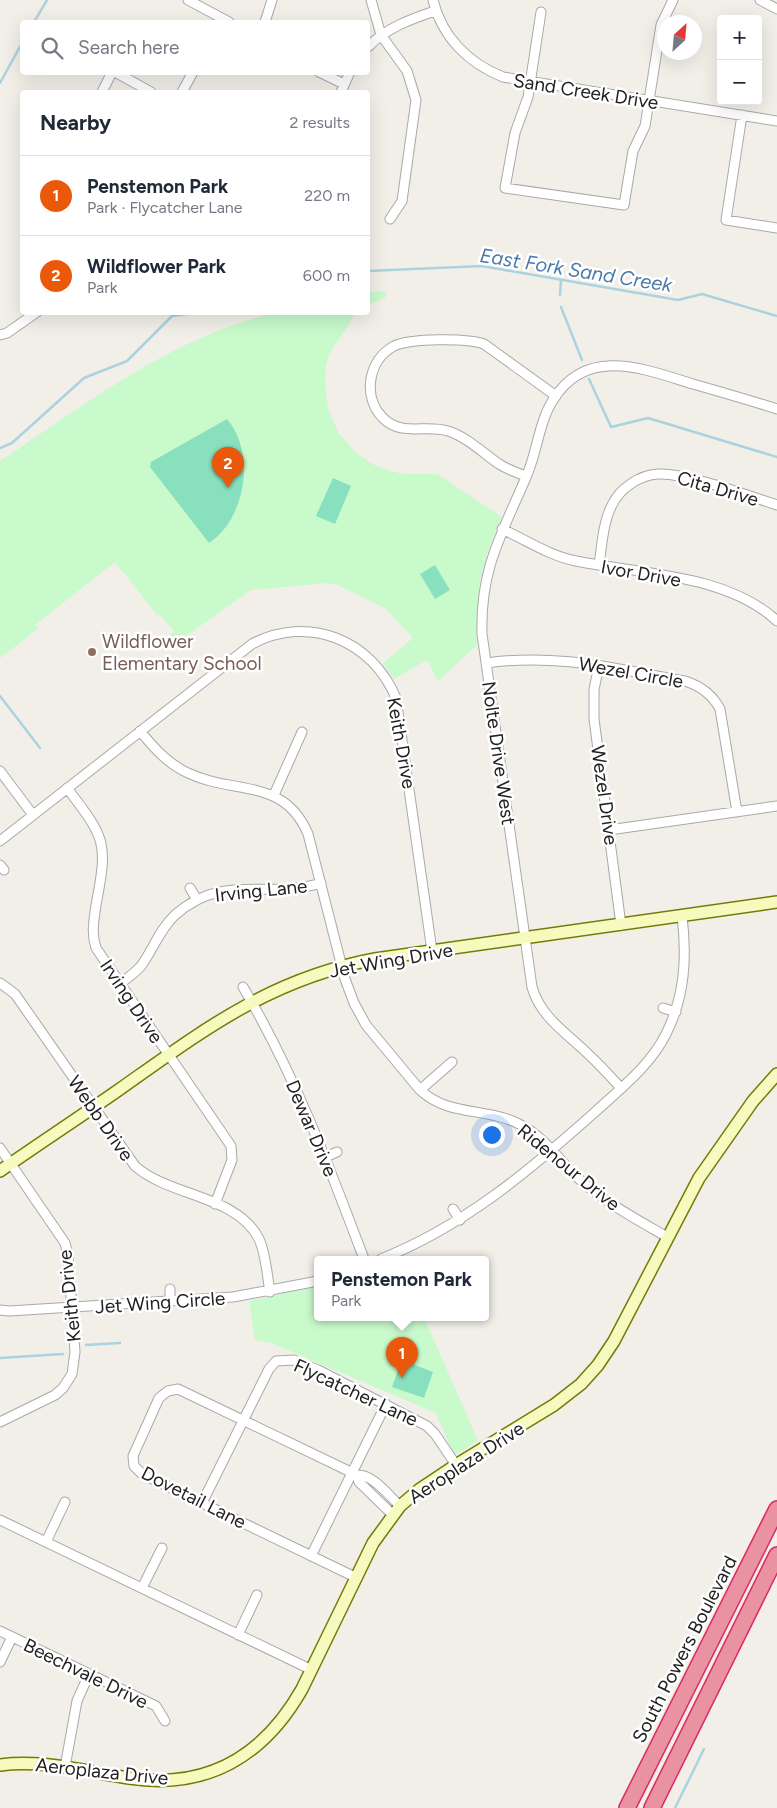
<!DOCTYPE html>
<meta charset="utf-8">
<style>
body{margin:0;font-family:Figtree,sans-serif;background:#f2f2f3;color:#1f2937}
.controls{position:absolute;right:15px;top:15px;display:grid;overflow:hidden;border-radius:5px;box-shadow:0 5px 20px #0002}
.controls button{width:45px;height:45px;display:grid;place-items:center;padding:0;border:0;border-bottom:1px solid #e0e1e3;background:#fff;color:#1f2937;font:25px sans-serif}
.compass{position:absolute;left:657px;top:15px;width:45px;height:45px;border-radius:50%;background:#fff;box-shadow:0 5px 20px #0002;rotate:26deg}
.you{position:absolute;left:491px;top:1134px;width:18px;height:18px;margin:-12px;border:4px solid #fff;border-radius:50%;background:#1a73e8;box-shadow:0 0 0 8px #1a73e833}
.badge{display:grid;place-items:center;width:32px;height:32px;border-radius:50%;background:#ea580c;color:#fff;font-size:16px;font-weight:700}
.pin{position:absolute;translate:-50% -41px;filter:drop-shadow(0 1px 2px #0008)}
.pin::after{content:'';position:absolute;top:26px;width:18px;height:15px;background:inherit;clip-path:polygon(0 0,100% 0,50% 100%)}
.popup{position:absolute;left:314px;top:1256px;width:175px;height:65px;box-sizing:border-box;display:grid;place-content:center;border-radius:5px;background:#fff;filter:drop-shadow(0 1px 4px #0005);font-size:16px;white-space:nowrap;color:#747a83}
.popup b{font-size:19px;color:#1f2937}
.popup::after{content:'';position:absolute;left:50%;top:100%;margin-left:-10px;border:10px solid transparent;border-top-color:#fff}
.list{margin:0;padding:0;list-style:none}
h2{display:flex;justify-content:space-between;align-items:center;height:65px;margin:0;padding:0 20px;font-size:21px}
h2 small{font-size:16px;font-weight:400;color:#747a83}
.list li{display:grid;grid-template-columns:32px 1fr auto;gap:15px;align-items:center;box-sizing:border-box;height:80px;padding:0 20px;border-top:1px solid #e0e1e3}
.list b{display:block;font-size:19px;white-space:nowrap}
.list p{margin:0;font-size:16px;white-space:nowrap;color:#747a83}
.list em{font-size:16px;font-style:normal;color:#747a83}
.icon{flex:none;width:28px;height:28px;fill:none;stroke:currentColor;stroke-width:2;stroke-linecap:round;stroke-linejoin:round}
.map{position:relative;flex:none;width:777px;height:1808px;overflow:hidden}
.search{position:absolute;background:#fff;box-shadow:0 5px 20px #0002;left:20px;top:20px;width:350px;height:55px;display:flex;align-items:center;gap:12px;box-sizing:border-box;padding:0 18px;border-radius:5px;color:#747a83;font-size:19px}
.panel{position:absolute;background:#fff;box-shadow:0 5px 20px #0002;left:20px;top:90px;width:350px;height:225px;border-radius:5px}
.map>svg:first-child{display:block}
.park{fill:#c8facc}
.pitch{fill:#88e0be}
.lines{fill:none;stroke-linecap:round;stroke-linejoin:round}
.stream{stroke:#aad3df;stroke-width:2.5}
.street-casing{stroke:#a9a9a9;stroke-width:11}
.secondary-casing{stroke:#707d05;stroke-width:14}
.highway-casing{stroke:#dc2a67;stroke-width:18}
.street{stroke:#fff;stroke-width:9}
.secondary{stroke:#f7fabf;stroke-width:11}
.highway{stroke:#e892a2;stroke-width:15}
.education-dot{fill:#8d6e63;stroke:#fff;stroke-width:2}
.labels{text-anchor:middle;stroke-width:5;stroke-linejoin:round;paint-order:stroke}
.street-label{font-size:19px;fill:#222;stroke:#fff}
.education-label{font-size:19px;fill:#785e54;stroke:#fff;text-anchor:start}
.water-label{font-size:20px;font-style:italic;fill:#4a7aab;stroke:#fff}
</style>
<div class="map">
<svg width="777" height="1808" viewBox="0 0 777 1808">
<rect width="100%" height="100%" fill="#f2efe9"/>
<path class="park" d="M386,291v6l-18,8v-13z
M274,313h82l-26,40 -4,13 -1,18 3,24 10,24 18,21 20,13 26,8h35l65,43c-21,45 -28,79 -25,128l-39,36 -11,-21 -33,19 -11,-16 30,-25 -28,-30 -48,-23 -9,-2 -77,7 -79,56 -6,-7 8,-8 -14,-16h-3l-42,-53 -80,63 3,4 -38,29v-197c86,-57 172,-124 274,-148z
M318,1286v31h106l54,124 -24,14 -18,-42 -165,-70 -16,-3 -6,-39z"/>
<path class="pitch" d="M227,419c29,33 19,100 -18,124l-59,-76 1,-5z
M333,478l18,8 -16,38 -19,-8z
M435,565l15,25 -15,9 -15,-25z
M402,1360l31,12 -9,26 -32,-11z"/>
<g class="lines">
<path class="stream" d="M34,22l13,-22
M0,83l22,-40
M368,271l114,-5 196,34 24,-6 75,22
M560,295l1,-15
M561,307l21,53
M589,379l22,48 37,-9 129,39
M0,448l12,-5 72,-65 43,-17 45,-45 31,-4
M0,696l40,52
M86,1345l34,-2
M0,1358l63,-4
M675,1808l29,-59"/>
<g class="street-casing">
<path id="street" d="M188,0l41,22
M371,0l10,35 26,36 9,29 -14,101 -12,18
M433,0c9,37 35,63 70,77l274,44
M760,0l17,9
M541,12l-13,85 -13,36 -10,55 119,17 9,-54 12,-25 16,-101 12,-25
M265,22l7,-22
M368,47c18,-19 43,-28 67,-36
M115,72l36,20
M319,72l25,12
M102,92l10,-20
M182,92l11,-20
M341,92l9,-20
M742,115l-16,105 51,8
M0,335l7,-2 30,-21
M526,476c-9,-3 -19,-7 -27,-12 -16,-11 -32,-27 -51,-33 -23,-7 -46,6 -65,-13 -21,-21 -15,-58 11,-72 17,-8 73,-8 90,-2l72,52
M502,529c24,11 48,27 74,32 64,13 151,13 201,60
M599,565c3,-20 4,-43 13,-60 8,-17 28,-30 46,-31 26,-2 91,22 119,31
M486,663c71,-10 130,6 199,18 16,5 27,13 35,28l17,103
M599,666l-5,23v30l27,206
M140,731c14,17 28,33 48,42 46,22 96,4 120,61l37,145 9,24 12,22 54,65c29,27 66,17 99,34 25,12 39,35 59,54 26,24 58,41 89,59
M0,771l33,44
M67,788c39,51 41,54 29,117 -2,15 -5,28 0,43l135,198 1,14 -17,44
M274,795l28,-63
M609,830l168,-24
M0,841l252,-197c56,-30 120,-4 144,54l36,253
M0,865l4,5
M190,888l7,12
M0,983l15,11 120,172c35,31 102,29 124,73 7,15 8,36 11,53
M120,984c7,-6 15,-11 21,-18 12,-16 18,-36 34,-51 49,-43 90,-15 146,-32
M243,987c51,86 86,179 121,272
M663,1008l13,4
M621,1088c-11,-12 -23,-25 -35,-36 -21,-20 -46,-36 -54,-65l-50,-353c-2,-66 20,-100 45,-159 10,-23 12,-53 26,-75 34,-55 91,-31 140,-16 28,8 56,16 84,25
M420,1090l32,-28
M0,1148l65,95 3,12 7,97 -3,22 -9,14 -8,7 -55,27
M326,1157l11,-5
M453,1209l7,11
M381,1259c83,-33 148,-88 214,-147 26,-24 55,-46 71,-78 19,-38 21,-77 16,-118
M170,1289v12
M0,1310l9,1 224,-14 85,-16
M202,1503l67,-134 7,-8 18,-1 24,10 109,56 8,8 21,31
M393,1515l-34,-33 -2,-7c16,-1 32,21 43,31
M0,1520l312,150
M46,1542l19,-40
M311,1556l75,-152
M357,1578l-215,-104 -8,-8 -1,-10 26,-58 9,-7 10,-2 179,86
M142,1588l20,-40
M0,1631l156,75 9,15
M238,1635l19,-40
M0,1662l12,-25
M65,1767l12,-66 12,-27"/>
</g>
<g class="secondary-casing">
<path id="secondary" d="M0,1171c40,-28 80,-54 120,-82 85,-60 150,-110 255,-130l402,-57
M0,1765c43,-6 86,7 129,13 78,12 135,-22 173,-89l71,-146 27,-37 20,-17 36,-24 98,-60 27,-21 17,-19 16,-24 85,-163 54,-77 24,-27"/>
</g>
<g class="highway-casing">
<path id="highway" d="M627,1808l150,-299
M652,1808l125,-253"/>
</g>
<use href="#street" class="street"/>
<use href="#secondary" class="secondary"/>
<use href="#highway" class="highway"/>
</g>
<circle class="education-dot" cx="92" cy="652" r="5"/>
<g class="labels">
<g class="street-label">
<text transform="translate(586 91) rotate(9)" y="7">Sand Creek Drive</text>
<text transform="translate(718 488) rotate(16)" y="7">Cita Drive</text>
<text transform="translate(641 573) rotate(10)" y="7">Ivor Drive</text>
<text transform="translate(631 672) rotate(10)" y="7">Wezel Circle</text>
<text transform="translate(402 743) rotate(80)" y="7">Keith Drive</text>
<text transform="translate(499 753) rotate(82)" y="7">Nolte Drive West</text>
<text transform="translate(605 795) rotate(82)" y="7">Wezel Drive</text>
<text transform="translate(261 890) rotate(-6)" y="7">Irving Lane</text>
<text transform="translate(391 960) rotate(-10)" y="7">Jet Wing Drive</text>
<text transform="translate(132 1001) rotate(56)" y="7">Irving Drive</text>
<text transform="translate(101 1118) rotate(55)" y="7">Webb Drive</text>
<text transform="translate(312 1128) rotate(67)" y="7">Dewar Drive</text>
<text transform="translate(569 1167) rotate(39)" y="7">Ridenour Drive</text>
<text transform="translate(69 1296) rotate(-96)" y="7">Keith Drive</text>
<text transform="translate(160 1302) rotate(-4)" y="7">Jet Wing Circle</text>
<text transform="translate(356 1392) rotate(25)" y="7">Flycatcher Lane</text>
<text transform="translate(466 1462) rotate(-33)" y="7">Aeroplaza Drive</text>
<text transform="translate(194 1497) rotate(27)" y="7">Dovetail Lane</text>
<text transform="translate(684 1649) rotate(-63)" y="7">South Powers Boulevard</text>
<text transform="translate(86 1673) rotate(26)" y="7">Beechvale Drive</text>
<text transform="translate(102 1771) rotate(6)" y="7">Aeroplaza Drive</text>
</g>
<g class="education-label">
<text x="102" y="648">Wildflower<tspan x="102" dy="22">Elementary School</tspan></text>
</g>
<g class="water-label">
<text transform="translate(576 270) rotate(9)" y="7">East Fork Sand Creek</text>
</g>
</g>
</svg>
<div class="controls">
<button>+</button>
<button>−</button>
</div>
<svg class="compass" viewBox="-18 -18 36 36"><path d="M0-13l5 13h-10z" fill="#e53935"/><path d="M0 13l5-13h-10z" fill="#747a83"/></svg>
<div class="you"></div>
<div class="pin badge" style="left:402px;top:1378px">1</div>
<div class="popup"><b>Penstemon Park</b>Park</div>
<div class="pin badge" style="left:228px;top:488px">2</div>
<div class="search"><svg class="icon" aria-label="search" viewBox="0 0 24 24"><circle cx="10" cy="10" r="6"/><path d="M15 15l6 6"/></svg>Search here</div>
<section class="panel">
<h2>Nearby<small>2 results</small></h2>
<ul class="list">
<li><span class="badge">1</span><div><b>Penstemon Park</b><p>Park · Flycatcher Lane</p></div><em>220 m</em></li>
<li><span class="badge">2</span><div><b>Wildflower Park</b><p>Park</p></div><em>600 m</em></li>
</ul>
</section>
</div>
